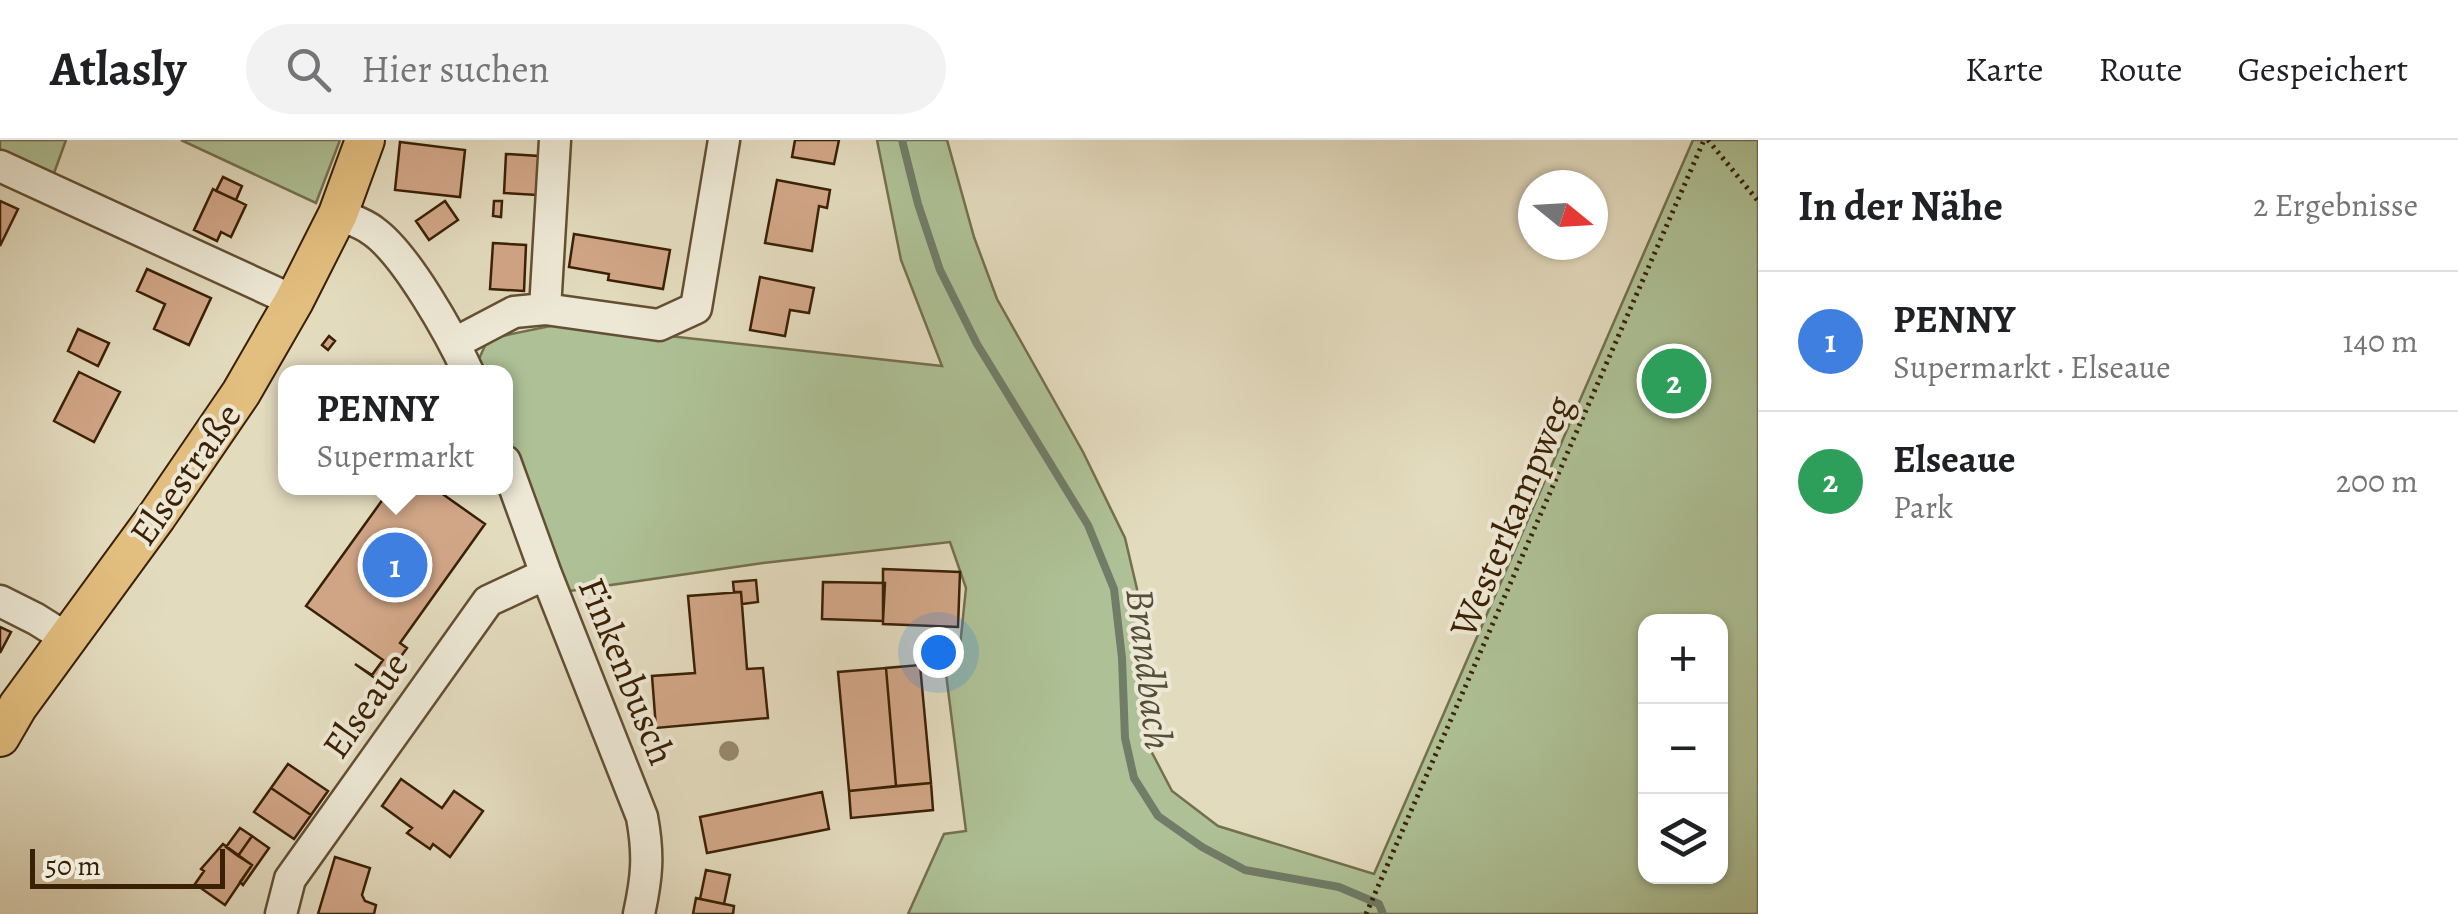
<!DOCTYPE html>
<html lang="de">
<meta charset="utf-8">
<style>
body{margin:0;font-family:Alegreya,serif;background:#f2f2f2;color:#202124}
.controls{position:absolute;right:30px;bottom:30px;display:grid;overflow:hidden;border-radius:20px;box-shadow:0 2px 8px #0004}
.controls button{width:90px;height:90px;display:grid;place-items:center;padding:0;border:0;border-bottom:2px solid #e0e0e0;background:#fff;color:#202124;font:50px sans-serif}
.compass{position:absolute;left:1518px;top:30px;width:90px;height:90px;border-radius:50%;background:#fff;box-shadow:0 2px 8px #0004;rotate:108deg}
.scale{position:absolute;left:30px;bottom:25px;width:195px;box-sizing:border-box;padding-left:10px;border:5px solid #3a2004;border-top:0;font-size:28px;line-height:35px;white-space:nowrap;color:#3a2004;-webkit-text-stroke:8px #ede8d5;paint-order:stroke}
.you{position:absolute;left:938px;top:512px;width:35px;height:35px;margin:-25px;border:8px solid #fff;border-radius:50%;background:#1a73e8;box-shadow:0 0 0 15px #1a73e833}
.badge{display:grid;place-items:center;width:65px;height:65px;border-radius:50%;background:#2563eb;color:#fff;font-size:32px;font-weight:700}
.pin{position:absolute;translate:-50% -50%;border:5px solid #fff;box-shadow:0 2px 10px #0006}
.popup{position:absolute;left:278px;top:225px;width:235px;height:130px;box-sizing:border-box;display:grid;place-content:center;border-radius:20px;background:#fff;filter:drop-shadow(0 2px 8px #0005);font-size:32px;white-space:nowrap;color:#757577}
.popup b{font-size:38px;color:#202124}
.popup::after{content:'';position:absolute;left:50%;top:100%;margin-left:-20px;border:20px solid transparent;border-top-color:#fff}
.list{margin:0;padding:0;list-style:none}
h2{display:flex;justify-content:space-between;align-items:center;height:130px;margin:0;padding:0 40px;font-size:42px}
h2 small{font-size:32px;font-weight:400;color:#757577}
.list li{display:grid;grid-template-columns:65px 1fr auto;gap:30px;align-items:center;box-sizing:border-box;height:140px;padding:0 40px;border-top:2px solid #e0e0e0}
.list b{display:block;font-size:38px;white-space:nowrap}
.list p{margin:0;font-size:32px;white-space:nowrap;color:#757577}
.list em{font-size:32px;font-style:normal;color:#757577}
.icon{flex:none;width:55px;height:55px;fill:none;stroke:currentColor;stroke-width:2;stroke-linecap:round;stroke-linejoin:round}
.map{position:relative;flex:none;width:1758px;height:774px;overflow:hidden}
header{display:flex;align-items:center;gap:60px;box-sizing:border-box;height:140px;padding:0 50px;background:#fff;border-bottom:2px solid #e0e0e0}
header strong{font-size:48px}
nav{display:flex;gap:55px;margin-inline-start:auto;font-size:35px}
.search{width:700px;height:90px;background:#f2f2f2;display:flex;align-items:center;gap:25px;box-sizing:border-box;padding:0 35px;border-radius:55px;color:#757577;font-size:38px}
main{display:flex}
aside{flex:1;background:#fff}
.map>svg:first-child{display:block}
.green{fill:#aec196;stroke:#74704d;stroke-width:2.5;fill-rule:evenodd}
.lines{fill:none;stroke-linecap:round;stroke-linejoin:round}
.stream{stroke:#717d69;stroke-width:8}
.building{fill:#d1a687;stroke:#3a2004;stroke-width:2.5}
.minor-casing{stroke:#644f32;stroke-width:35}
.major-casing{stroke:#3a2004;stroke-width:42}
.path{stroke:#3a2004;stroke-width:5;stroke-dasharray:2.5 5;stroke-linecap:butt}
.minor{stroke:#ede8d5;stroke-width:30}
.major{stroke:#e2be7f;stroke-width:38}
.tree{fill:#968a6c}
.labels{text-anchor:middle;stroke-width:8;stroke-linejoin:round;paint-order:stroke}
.street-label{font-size:38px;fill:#3a2004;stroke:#ede8d5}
.water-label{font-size:40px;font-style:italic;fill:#564e37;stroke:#ede8d5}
</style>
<header>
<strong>Atlasly</strong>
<div class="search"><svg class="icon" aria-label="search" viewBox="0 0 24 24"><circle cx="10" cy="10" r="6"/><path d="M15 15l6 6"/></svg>Hier suchen</div>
<nav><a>Karte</a><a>Route</a><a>Gespeichert</a></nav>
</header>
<main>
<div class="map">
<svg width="1758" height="774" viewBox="0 0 1758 774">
<rect width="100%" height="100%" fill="#e3dbbe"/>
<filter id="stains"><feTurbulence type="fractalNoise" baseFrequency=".002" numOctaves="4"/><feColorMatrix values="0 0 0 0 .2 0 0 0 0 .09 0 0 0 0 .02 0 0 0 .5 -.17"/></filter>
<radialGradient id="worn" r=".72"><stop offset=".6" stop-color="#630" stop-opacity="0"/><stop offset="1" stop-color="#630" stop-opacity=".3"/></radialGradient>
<path class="green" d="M0,0h66l-13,36 -53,-24z
M181,0h159l-24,63z
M877,0h70l27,97 23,62 86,153 42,86 12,51 12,158 23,44 46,35 156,48 319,-734h65v774h-850l36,-80 22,-3 -21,-165h13l8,-78 -16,-46 -187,21 -194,28 -64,-162v-57h-22l-5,-11 10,-22 72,-15 382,42 -41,-106zM1646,482h74v254h-74z"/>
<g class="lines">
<path class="stream" d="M902,0l16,64 22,66 37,74 111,181 26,64 8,69 3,80 9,40 24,38 44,31 43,23 94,17 40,17 4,10"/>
</g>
<path class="building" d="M795,0h44l-5,24 -42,-7z
M400,2l65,8 -5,47 -65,-7z
M506,14l33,2 -2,39 -33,-2z
M223,37l19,9 -6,14 -20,-9z
M777,40l53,10 -3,18 -8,-2 -7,45 -47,-8z
M213,49l33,16 -15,32 -10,-5 -4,9 -23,-11z
M0,61l18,8 -18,37z
M445,61l13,19 -29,20 -13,-19z
M494,61h8l-1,16 -8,-1z
M574,94l96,16 -7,39 -55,-9 1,-6 -40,-7z
M493,103l33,2 -2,46 -34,-2z
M147,129l64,29 -22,47 -35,-16 11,-25 -28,-13z
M760,137l54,11 -5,25 -19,-3 -5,26 -35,-6z
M78,189l31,14 -11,23 -30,-15z
M329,196l6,5 -7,9 -6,-5z
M79,232l41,20 -26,50 -40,-21z
M391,348h43l51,36 -85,119 7,5 -25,35 -27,-19 17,11 11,-15 -77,-54z
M883,429l77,3 -2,55 -75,-3z
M756,440l2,22 -16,2 -1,-12h-7l-1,-10z
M823,442l62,1 -2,38 -61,-2z
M741,452l6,77 16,-1 5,50 -112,10 -4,-52 43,-3 -7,-77z
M0,487l11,5 -11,21z
M920,525l11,118 -35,3 -10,-118z
M886,528l10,118 -47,5 -11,-119z
M288,624l40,27 -17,24 -40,-27z
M401,639l41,29 12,-17 29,20 -33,46 -17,-13 -3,5 -23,-16 5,-5 -30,-22z
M931,643l2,27 -82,8 -2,-27z
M271,648l40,27 -17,24 -40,-27z
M822,652l7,37 -122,24 -7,-36z
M240,688l12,8 -14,20 -12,-9z
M252,696l17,12 -26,37 -3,-3 12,-17 -14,-9z
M223,704l29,21 -27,40 -30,-21 9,-13 -3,-2z
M335,717l35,11 -8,27 3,6 11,4 -2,9h-56z
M706,730l24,5 -6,29 -24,-5z
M696,758l38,8 -1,8h-40z"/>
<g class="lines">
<g class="minor-casing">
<path id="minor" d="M0,26l294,135
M338,74c11,5 25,9 35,17 33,23 78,104 95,141
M545,169l10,-169
M455,203l59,-31 31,-3 114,16 37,-17 28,-168
M505,321l41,113 96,243c7,38 5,60 -3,97
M0,461l36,18 32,20
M281,774l9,-35 198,-278 58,-27"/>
</g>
<g class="major-casing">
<path id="major" d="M0,597l18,-31 139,-190 84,-123 53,-92 44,-87 27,-74"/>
</g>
<path class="path" d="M1708,0l50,61
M1366,774l338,-774"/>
<use href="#minor" class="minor"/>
<use href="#major" class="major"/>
</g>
<circle class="tree" cx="729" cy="611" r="10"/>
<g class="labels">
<g class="street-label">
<text transform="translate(185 334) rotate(-55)" y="13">Elsestraße</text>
<text transform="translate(1511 376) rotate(-67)" y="13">Westerkampweg</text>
<text transform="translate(627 531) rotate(68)" y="13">Finkenbusch</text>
<text transform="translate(365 565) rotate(-55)" y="13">Elseaue</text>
</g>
<g class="water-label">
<text transform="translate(1150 529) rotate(83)" y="14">Brandbach</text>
</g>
</g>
<rect width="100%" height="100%" filter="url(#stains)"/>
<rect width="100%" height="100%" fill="url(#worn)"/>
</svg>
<div class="controls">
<button>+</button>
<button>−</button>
<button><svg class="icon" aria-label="layers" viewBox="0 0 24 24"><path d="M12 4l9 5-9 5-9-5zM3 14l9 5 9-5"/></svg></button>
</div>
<svg class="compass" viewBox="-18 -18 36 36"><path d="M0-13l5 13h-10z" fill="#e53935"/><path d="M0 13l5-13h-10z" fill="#757577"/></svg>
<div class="scale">50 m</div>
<div class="you"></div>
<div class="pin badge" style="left:395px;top:425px;background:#3f7fe0">1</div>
<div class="popup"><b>PENNY</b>Supermarkt</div>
<div class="pin badge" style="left:1674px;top:241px;background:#2e9e5b">2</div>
</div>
<aside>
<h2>In der Nähe<small>2 Ergebnisse</small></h2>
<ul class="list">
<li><span class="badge" style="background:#3f7fe0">1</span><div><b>PENNY</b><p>Supermarkt · Elseaue</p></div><em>140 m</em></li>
<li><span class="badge" style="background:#2e9e5b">2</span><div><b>Elseaue</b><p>Park</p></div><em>200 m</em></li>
</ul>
</aside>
</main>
